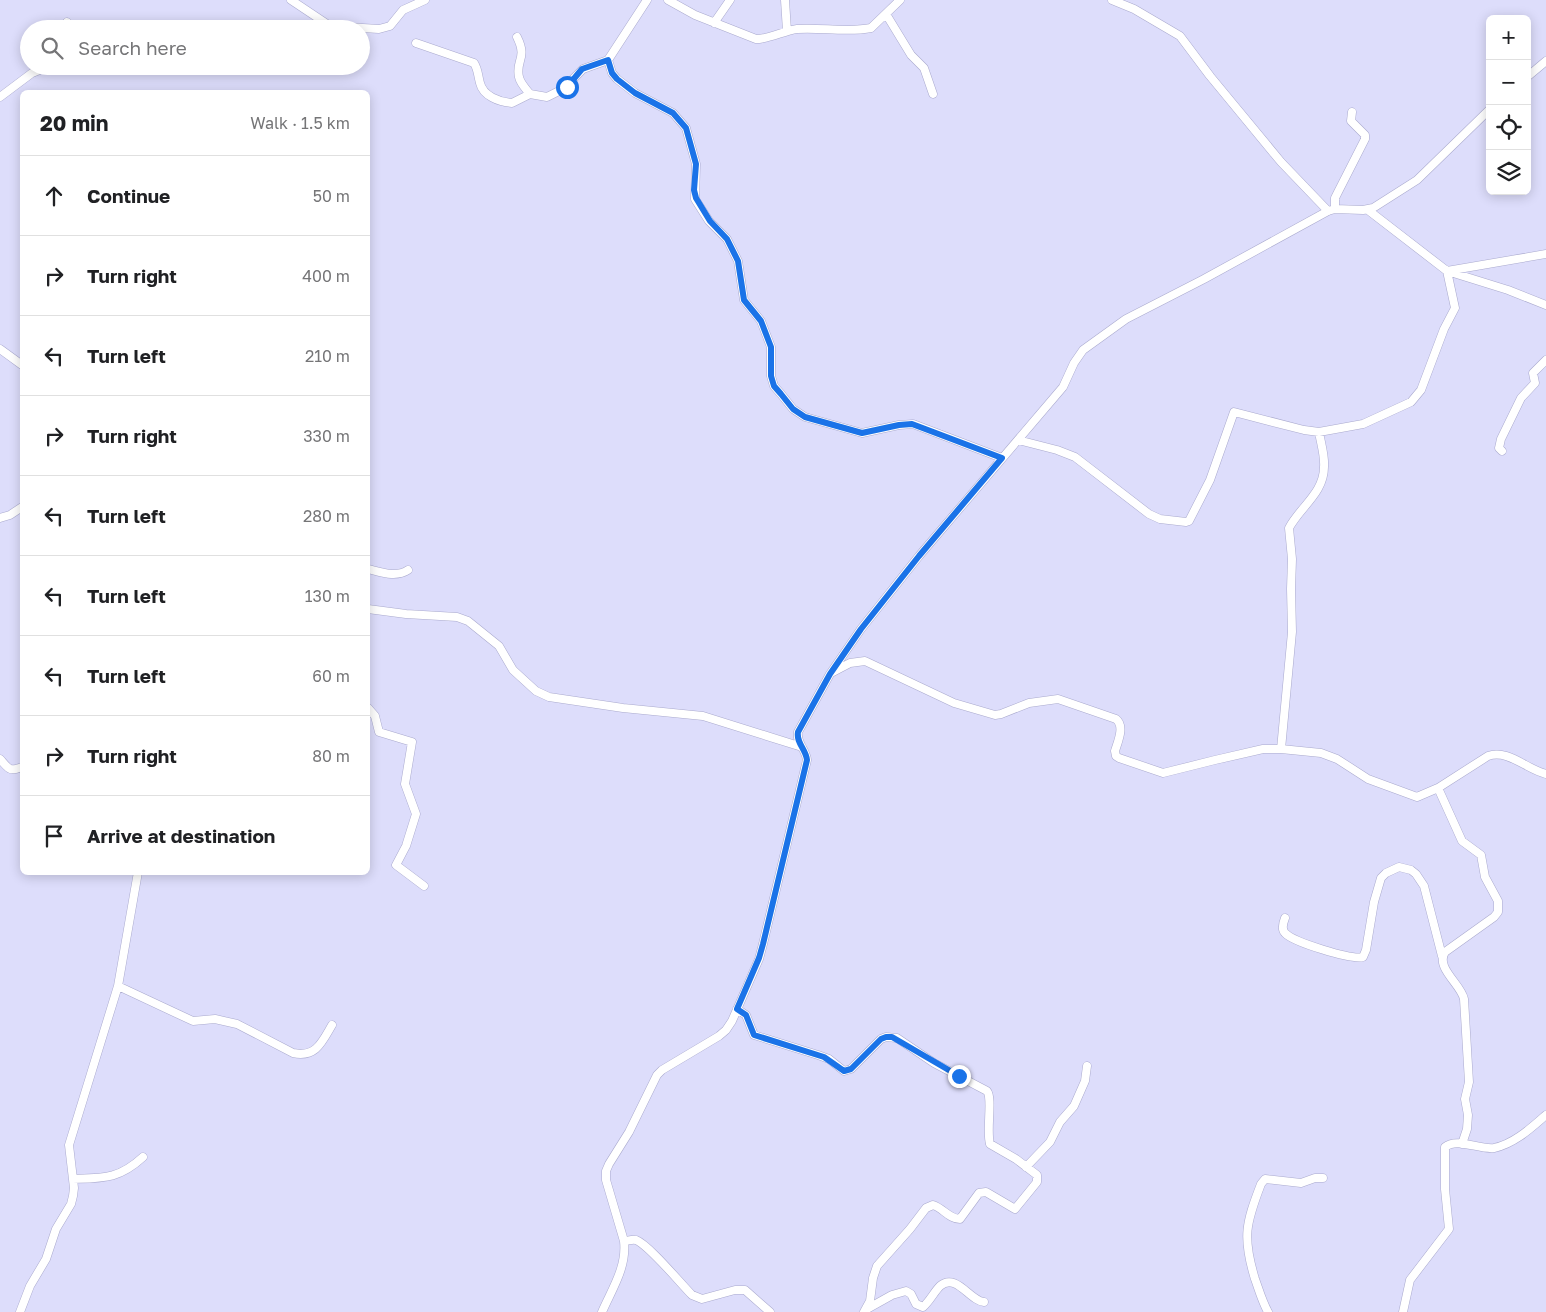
<!DOCTYPE html>
<meta charset="utf-8">
<style>
body{margin:0;font-family:"Golos Text",sans-serif;background:#f2f2f2;color:#202124}
.controls{position:absolute;right:15px;top:15px;display:grid;overflow:hidden;border-radius:8px;box-shadow:0 2px 12px #0003}
.controls button{width:45px;height:45px;display:grid;place-items:center;padding:0;border:0;border-bottom:1px solid #e0e0e0;background:#fff;color:#202124;font:25px sans-serif}
.stop{position:absolute;width:15px;height:15px;margin:-11px;border:4px solid #1a73e8;border-radius:50%;background:#fff}
.stop.end{background:#1a73e8;border-color:#fff;box-shadow:0 1px 5px #0008}
.list{margin:0;padding:0;list-style:none}
h2{display:flex;justify-content:space-between;align-items:center;height:65px;margin:0;padding:0 20px;font-size:21px}
h2 small{font-size:16px;font-weight:400;color:#757577}
.list li{display:grid;grid-template-columns:32px 1fr auto;gap:15px;align-items:center;box-sizing:border-box;height:80px;padding:0 20px;border-top:1px solid #e0e0e0}
.list b{display:block;font-size:19px;white-space:nowrap}
.list em{font-size:16px;font-style:normal;color:#757577}
.icon{flex:none;width:28px;height:28px;fill:none;stroke:currentColor;stroke-width:2;stroke-linecap:round;stroke-linejoin:round}
.map{position:relative;flex:none;width:1546px;height:1312px;overflow:hidden}
.search{position:absolute;background:#fff;box-shadow:0 2px 12px #0003;left:20px;top:20px;width:350px;height:55px;display:flex;align-items:center;gap:12px;box-sizing:border-box;padding:0 18px;border-radius:28px;color:#757577;font-size:19px}
.panel{position:absolute;background:#fff;box-shadow:0 2px 12px #0003;left:20px;top:90px;width:350px;height:785px;border-radius:8px}
.map>svg:first-child{display:block}
.lines{fill:none;stroke-linecap:round;stroke-linejoin:round}
.minor-casing{stroke:#aaaace;stroke-width:9}
.minor{stroke:#fff;stroke-width:8}
.route{stroke:#1a73e8;stroke-width:6}
</style>
<div class="map">
<svg width="1546" height="1312" viewBox="0 0 1546 1312">
<rect width="100%" height="100%" fill="#ddddfb"/>
<g class="lines">
<g class="minor-casing">
<path id="minor" d="M291,0l39,26 49,3 11,-3 13,-16 22,-10
M668,0l27,15 61,24c14,0 27,-8 41,-10 23,-2 51,4 74,-1l29,-28
M785,0l2,31
M1112,0l22,9 46,27 30,40 71,86 47,49
M886,14l25,41 13,13 9,26
M714,23l16,-23
M65,29l2,-7
M517,37c11,22 -2,23 2,40 1,6 7,12 11,17
M416,43l58,20c4,6 4,13 6,20 3,13 19,19 32,20l18,-9 17,3 16,-8 20,-20 25,-9 39,-60
M608,60l4,13 5,6 18,14 38,20 13,15 10,36 -1,35 14,22 18,18 11,22 6,39 17,21 10,26v29l3,10 7,8 12,15 12,8 57,16 37,-8 14,-1 89,34
M1527,77l19,-16
M0,97l32,-24 17,-7
M1335,209v-11l3,-6 27,-53v-4l-14,-14 1,-9
M1368,210l79,61 61,19 38,15
M0,349l22,16
M1018,440l39,10 18,7 74,57 11,5 26,3 3,-1 21,-41 24,-68 70,18 15,2 44,-8 48,-22 10,-12 23,-61 11,-21 -8,-37 99,-17
M1502,451l-3,-3 2,-9 20,-41 14,-15 -2,-10 13,-13
M0,518l10,-3 12,-8
M368,569c13,3 28,9 40,1
M368,609l38,5 51,3 11,4 31,25 14,24 23,21 13,6 74,11 80,8 99,31
M831,673l19,-10 15,-2 89,42 41,12 6,-1 28,-11 29,-4 58,20c9,7 2,22 -1,32l1,5 3,2 44,15 52,-13 48,-11h18l40,4 16,6 31,20 49,18 21,-9 50,-32c20,-7 38,13 58,18
M368,708l7,8 4,16 33,10 -7,42 11,30 -10,32 -10,19 28,21
M1281,749l11,-117 -1,-43 1,-30 -3,-31c11,-21 35,-35 35,-61 1,-11 -3,-23 -5,-35
M0,759c9,10 9,13 22,8
M1438,788l24,53 19,14 4,22 13,24v11l-4,5 -49,35c-10,16 16,32 19,47l5,83 -4,17 3,16 -1,14 -5,15
M1285,918c-2,5 -4,11 0,15 8,9 66,27 78,24l3,-7 8,-48 7,-24 5,-5 13,-6 12,3 5,4 8,12 18,70
M118,986l75,35 22,-2 22,5 56,29c23,5 29,-11 39,-28
M737,1009l9,6 8,20 64,20 11,4 15,12 7,-2 30,-30 5,-2 11,1 37,25 53,28c6,7 -1,40 3,53l26,15 21,16v7l-22,27 -29,-17 -7,1 -19,26c-11,0 -17,-11 -27,-14l-7,3 -16,21 -33,37 -4,12 -3,23 -6,11
M1026,1167l24,-25 10,-20 14,-16 11,-25 2,-15
M73,1179c31,-1 46,0 70,-22
M624,1241c4,0 8,-2 12,-1 13,5 45,44 56,55l10,4 33,-9h10l25,22
M867,1309l25,-14 14,-4 5,3 5,10 7,3c7,-6 11,-15 17,-21 16,-14 30,15 44,16
M20,1312l10,-26 16,-27 10,-30 15,-25 2,-8 1,-8 -5,-43 49,-159 20,-114
M602,1312c10,-23 25,-45 22,-71l-18,-61v-9l3,-7 20,-32 28,-57 5,-5 57,-34 7,-6 6,-9 27,-62 4,-15 44,-184c-1,-11 -11,-17 -9,-28l32,-58 31,-45 58,-73 144,-169 11,-24 9,-13 43,-31 78,-40 124,-68 7,-2 28,1 10,-2 44,-28 73,-71
M1268,1312c-6,-11 -9,-22 -13,-33 -13,-42 -9,-56 6,-95l4,-5 36,4 14,-5h8
M1403,1312l7,-32 39,-51 -4,-40v-42c12,-10 34,3 49,1 20,-4 37,-20 52,-33"/>
</g>
<use href="#minor" class="minor"/>
</g>
<g class="lines">
<path class="route" d="M567,87l15,-18 26,-9 4,13 5,6 18,14 38,20 13,15 10,36 -2,26 2,8 14,23 17,18 11,22 6,39 17,21 10,26v29l3,10 7,8 12,15 12,8 57,16 37,-8 13,-1 90,34 -83,98 -58,73 -31,45 -32,58c-2,11 8,17 9,28l-44,184 -4,14 -22,51 9,6 8,20 70,22 20,14 7,-2 30,-30 5,-2h6l67,39"/>
</g>
</svg>
<div class="controls">
<button>+</button>
<button>−</button>
<button><svg class="icon" aria-label="locate" viewBox="0 0 24 24"><circle cx="12" cy="12" r="6"/><path d="M12 2v4M12 18v4M2 12h4M18 12h4"/></svg></button>
<button><svg class="icon" aria-label="layers" viewBox="0 0 24 24"><path d="M12 4l9 5-9 5-9-5zM3 14l9 5 9-5"/></svg></button>
</div>
<div class="stop" style="left:567px;top:87px"></div>
<div class="stop end" style="left:959px;top:1076px"></div>
<div class="search"><svg class="icon" aria-label="search" viewBox="0 0 24 24"><circle cx="10" cy="10" r="6"/><path d="M15 15l6 6"/></svg>Search here</div>
<section class="panel">
<h2>20 min<small>Walk · 1.5 km</small></h2>
<ul class="list">
<li><svg class="icon" aria-label="ahead" viewBox="0 0 24 24"><path d="M12 20V5M6 11l6-6 6 6"/></svg><div><b>Continue</b></div><em>50 m</em></li>
<li><svg class="icon" aria-label="right" viewBox="0 0 24 24"><path d="M7 20v-9h11M14 6l5 5-5 5"/></svg><div><b>Turn right</b></div><em>400 m</em></li>
<li><svg class="icon" aria-label="left" viewBox="0 0 24 24"><path d="M17 20v-9H6M10 6l-5 5 5 5"/></svg><div><b>Turn left</b></div><em>210 m</em></li>
<li><svg class="icon" aria-label="right" viewBox="0 0 24 24"><path d="M7 20v-9h11M14 6l5 5-5 5"/></svg><div><b>Turn right</b></div><em>330 m</em></li>
<li><svg class="icon" aria-label="left" viewBox="0 0 24 24"><path d="M17 20v-9H6M10 6l-5 5 5 5"/></svg><div><b>Turn left</b></div><em>280 m</em></li>
<li><svg class="icon" aria-label="left" viewBox="0 0 24 24"><path d="M17 20v-9H6M10 6l-5 5 5 5"/></svg><div><b>Turn left</b></div><em>130 m</em></li>
<li><svg class="icon" aria-label="left" viewBox="0 0 24 24"><path d="M17 20v-9H6M10 6l-5 5 5 5"/></svg><div><b>Turn left</b></div><em>60 m</em></li>
<li><svg class="icon" aria-label="right" viewBox="0 0 24 24"><path d="M7 20v-9h11M14 6l5 5-5 5"/></svg><div><b>Turn right</b></div><em>80 m</em></li>
<li><svg class="icon" aria-label="arrive" viewBox="0 0 24 24"><path d="M6 21V4h12l-3 4 3 4H6"/></svg><div><b>Arrive at destination</b></div></li>
</ul>
</section>
</div>
